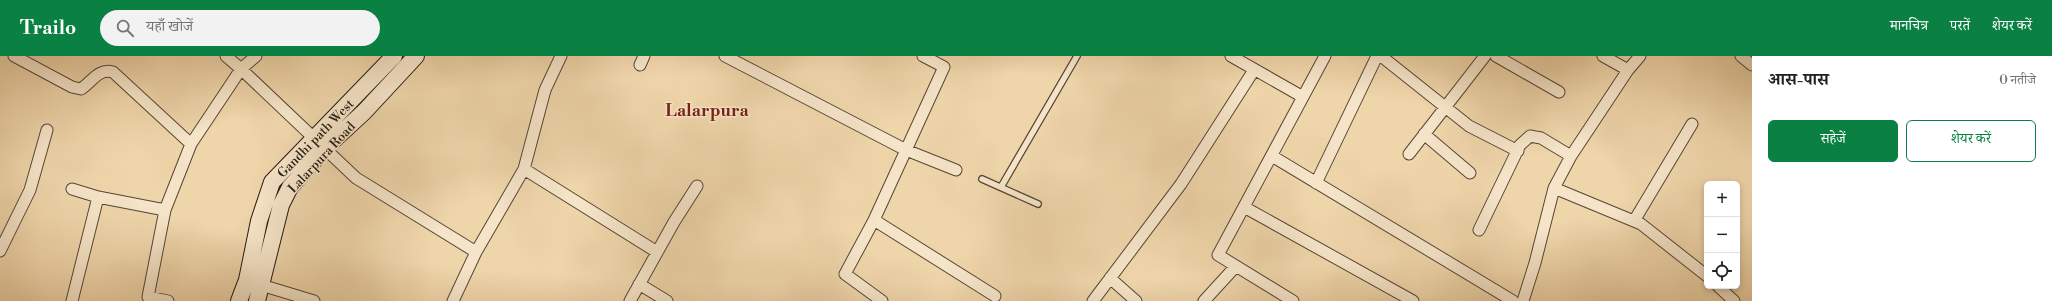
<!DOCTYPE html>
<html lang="hi">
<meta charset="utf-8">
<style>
body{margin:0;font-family:"Libre Bodoni","Noto Serif Devanagari",serif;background:#f2f2f2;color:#202124}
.controls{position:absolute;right:12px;bottom:12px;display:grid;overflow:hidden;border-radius:6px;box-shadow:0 2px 6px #0003}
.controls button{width:36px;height:36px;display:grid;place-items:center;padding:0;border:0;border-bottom:1px solid #e0e0e0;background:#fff;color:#202124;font:20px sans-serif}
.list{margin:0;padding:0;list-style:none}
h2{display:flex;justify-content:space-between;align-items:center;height:52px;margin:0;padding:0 16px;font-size:17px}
h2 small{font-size:13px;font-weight:400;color:#757577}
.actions{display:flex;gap:8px;padding:12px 16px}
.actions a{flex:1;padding:9px 0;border:1px solid #0b8043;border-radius:6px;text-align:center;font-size:14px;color:#0b8043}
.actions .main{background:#0b8043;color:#fff}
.icon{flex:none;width:22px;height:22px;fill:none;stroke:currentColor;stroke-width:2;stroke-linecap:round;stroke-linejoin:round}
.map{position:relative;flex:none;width:1752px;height:245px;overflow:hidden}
header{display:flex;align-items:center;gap:24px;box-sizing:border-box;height:56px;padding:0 20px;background:#0b8043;color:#fff}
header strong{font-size:19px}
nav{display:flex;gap:22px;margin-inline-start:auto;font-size:14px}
.search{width:280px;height:36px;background:#f2f2f2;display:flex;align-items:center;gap:10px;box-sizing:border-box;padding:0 14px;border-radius:22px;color:#757577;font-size:15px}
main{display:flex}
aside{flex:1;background:#fff}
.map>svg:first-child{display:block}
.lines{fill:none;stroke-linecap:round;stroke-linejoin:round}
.lane-casing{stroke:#554636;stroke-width:8}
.street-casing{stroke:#554636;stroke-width:13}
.secondary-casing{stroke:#221710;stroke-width:18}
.lane{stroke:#f5e4c8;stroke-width:5.5}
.street{stroke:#f5e4c8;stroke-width:11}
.secondary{stroke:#f5e4c8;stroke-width:16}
.labels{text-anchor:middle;stroke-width:3;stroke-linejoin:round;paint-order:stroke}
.street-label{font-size:13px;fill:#221710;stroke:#f5e4c8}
.district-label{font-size:17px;font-weight:bold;fill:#7a1f14;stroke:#f5e4c8}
</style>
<header>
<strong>Trailo</strong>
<div class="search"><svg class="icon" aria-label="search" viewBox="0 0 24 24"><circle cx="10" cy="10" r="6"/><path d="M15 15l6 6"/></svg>यहाँ खोजें</div>
<nav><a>मानचित्र</a><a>परतें</a><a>शेयर करें</a></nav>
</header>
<main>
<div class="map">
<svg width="1752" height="245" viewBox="0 0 1752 245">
<rect width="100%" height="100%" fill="#efd5aa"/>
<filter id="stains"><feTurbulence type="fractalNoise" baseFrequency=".005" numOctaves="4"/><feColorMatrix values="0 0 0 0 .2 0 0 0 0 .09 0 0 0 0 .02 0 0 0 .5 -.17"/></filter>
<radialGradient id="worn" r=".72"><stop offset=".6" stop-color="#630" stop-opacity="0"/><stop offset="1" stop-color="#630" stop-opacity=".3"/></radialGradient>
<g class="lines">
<g class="lane-casing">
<path id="lane" d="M982,123l56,25
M1001,131l76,-131"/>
</g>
<g class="street-casing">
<path id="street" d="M14,0l58,31 9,2c11,-7 17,-21 32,-17l78,72
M226,0l15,13 15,-13
M725,0l181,94 50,20
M1231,0l72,41
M1381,0l88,70 49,25
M1496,0l63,36
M1603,0l25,14
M1741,0l11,9
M640,9l4,-9
M1424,78l46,39
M1409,98l76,-98
M1272,100l241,145
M524,113l133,83
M1316,127l61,-127
M1554,132l87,36 66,52
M72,133l26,8
M1244,151l169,94
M874,164l121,76
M1634,165l58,-97
M1479,174l41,-85 10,-9 11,2 30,18
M0,195l30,-61 17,-60
M1110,222l26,23
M639,228l28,17
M261,229l53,16
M1718,230l16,15
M72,245l26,-104 67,13
M168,245l-20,-4 17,-87 26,-66 50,-75 115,109 120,74 48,-83 21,-79 16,-34
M453,245l23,-49
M630,245l44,-79 23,-36
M882,245l-37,-27 29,-54 70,-153 -21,-11
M1093,245l88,-117 73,-114
M1204,245l32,-35
M1293,245l-75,-46 107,-199
M1523,245l12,-38 19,-75 17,-32 57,-86 12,-14"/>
</g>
<g class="secondary-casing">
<path id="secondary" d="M239,245l8,-21 12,-59 13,-39 122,-126
M257,245l24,-96 9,-18 35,-39 39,-36 52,-56"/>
</g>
<use href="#lane" class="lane"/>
<use href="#street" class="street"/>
<use href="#secondary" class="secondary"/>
</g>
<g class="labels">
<g class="street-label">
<text transform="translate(315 82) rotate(-46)" y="5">Gandhi path West</text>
<text transform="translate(321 101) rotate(-47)" y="5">Lalarpura Road</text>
</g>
<g class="district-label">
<text x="707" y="60">Lalarpura</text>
</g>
</g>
<rect width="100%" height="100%" filter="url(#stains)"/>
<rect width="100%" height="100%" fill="url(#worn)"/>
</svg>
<div class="controls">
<button>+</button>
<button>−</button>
<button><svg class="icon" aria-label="locate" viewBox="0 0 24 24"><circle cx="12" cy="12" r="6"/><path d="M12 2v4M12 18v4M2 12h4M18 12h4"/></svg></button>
</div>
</div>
<aside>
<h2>आस-पास<small>0 नतीजे</small></h2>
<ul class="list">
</ul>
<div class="actions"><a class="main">सहेजें</a><a>शेयर करें</a></div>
</aside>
</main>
